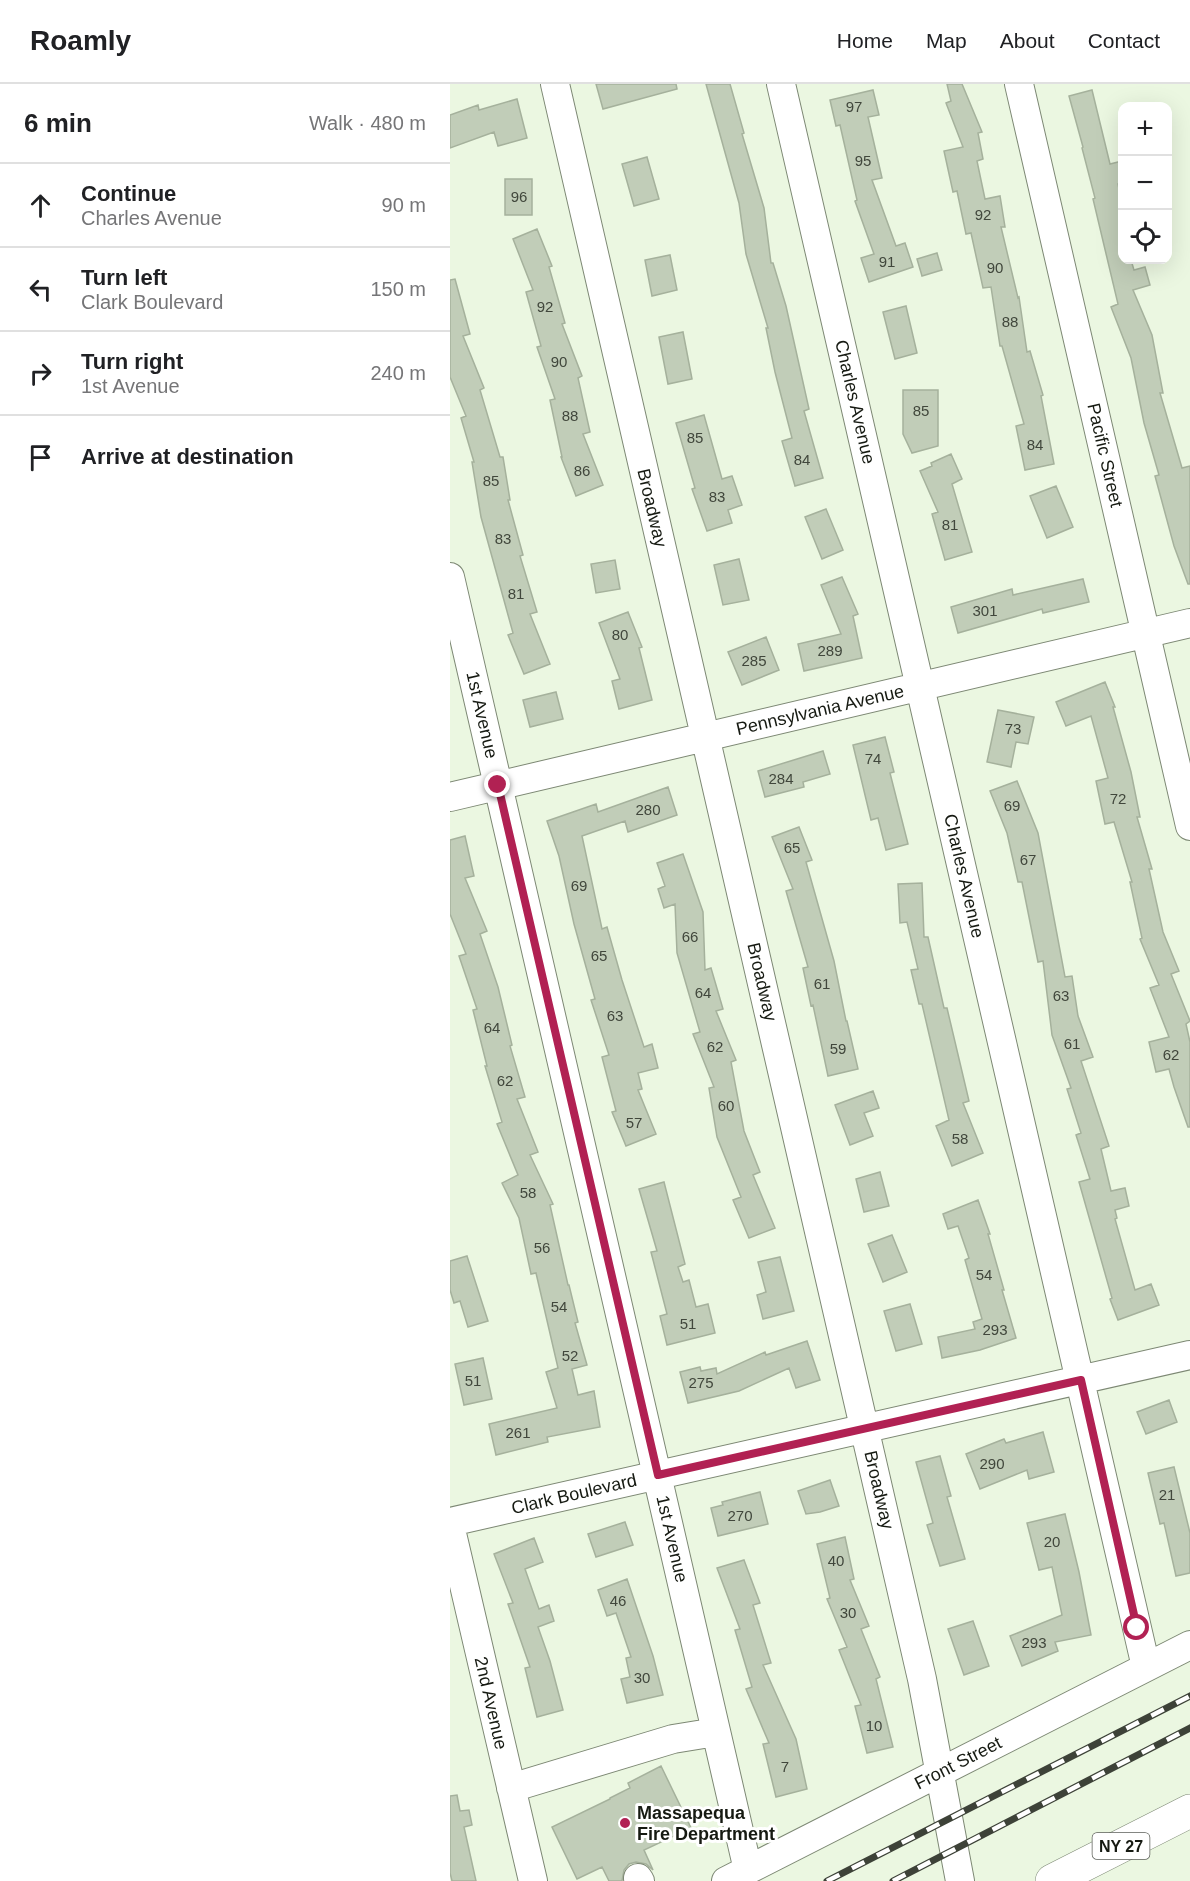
<!DOCTYPE html>
<meta charset="utf-8">
<style>
body{margin:0;font-family:Helvetica,sans-serif;background:#f2f2f2;color:#202124}
.controls{position:absolute;right:18px;top:18px;display:grid;overflow:hidden;border-radius:12px;box-shadow:0 6px 24px #0002}
.controls button{width:54px;height:54px;display:grid;place-items:center;padding:0;border:0;border-bottom:2px solid #e0e0e0;background:#fff;color:#202124;font:30px sans-serif}
.stop{position:absolute;width:18px;height:18px;margin:-14px;border:4px solid #b12153;border-radius:50%;background:#fff}
.stop.end{background:#b12153;border-color:#fff;box-shadow:0 2px 6px #0008}
.list{margin:0;padding:0;list-style:none}
h2{display:flex;justify-content:space-between;align-items:center;height:78px;margin:0;padding:0 24px;font-size:26px}
h2 small{font-size:20px;font-weight:400;color:#757577}
.list li{display:grid;grid-template-columns:39px 1fr auto;gap:18px;align-items:center;box-sizing:border-box;height:84px;padding:0 24px;border-top:2px solid #e0e0e0}
.list b{display:block;font-size:22px;white-space:nowrap}
.list p{margin:0;font-size:20px;white-space:nowrap;color:#757577}
.list em{font-size:20px;font-style:normal;color:#757577}
.icon{flex:none;width:33px;height:33px;fill:none;stroke:currentColor;stroke-width:2;stroke-linecap:round;stroke-linejoin:round}
.map{position:relative;flex:none;width:740px;height:1797px;overflow:hidden}
header{display:flex;align-items:center;gap:36px;box-sizing:border-box;height:84px;padding:0 30px;background:#fff;border-bottom:2px solid #e0e0e0}
header strong{font-size:28px}
nav{display:flex;gap:33px;margin-inline-start:auto;font-size:21px}
main{display:flex}
aside{flex:1;background:#fff}
.map>svg:first-child{display:block}
.building{fill:#c1cdb8;stroke:#a5b19c;stroke-width:1.5}
.lines{fill:none;stroke-linecap:round;stroke-linejoin:round}
.minor-casing{stroke:#7d8874;stroke-width:30}
.highway-casing{stroke:#7d8874;stroke-width:34}
.minor{stroke:#fff;stroke-width:28}
.highway{stroke:#fff;stroke-width:33}
.rail-casing{stroke:#3d4238;stroke-width:7}
.rail{stroke:#fff;stroke-width:4.5;stroke-dasharray:14;stroke-linecap:butt}
.route{stroke:#b12153;stroke-width:8}
.poi-dot{fill:#b12153;stroke:#fff;stroke-width:2}
.labels{text-anchor:middle;stroke-width:6;stroke-linejoin:round;paint-order:stroke}
.number-label{font-size:15px;fill:#41473c}
.shield{fill:#fff;stroke:#5c5f59;stroke-width:1.5}
.shield-label{font-size:16px;font-weight:bold;fill:#161a12}
.street-label{font-size:18px;fill:#161a12;stroke:#fff}
.poi-label{font-size:18px;font-weight:bold;fill:#161a12;stroke:#fff;text-anchor:start}
</style>
<header>
<strong>Roamly</strong>
<nav><a>Home</a><a>Map</a><a>About</a><a>Contact</a></nav>
</header>
<main>
<aside>
<h2>6 min<small>Walk · 480 m</small></h2>
<ul class="list">
<li><svg class="icon" aria-label="ahead" viewBox="0 0 24 24"><path d="M12 20V5M6 11l6-6 6 6"/></svg><div><b>Continue</b><p>Charles Avenue</p></div><em>90 m</em></li>
<li><svg class="icon" aria-label="left" viewBox="0 0 24 24"><path d="M17 20v-9H6M10 6l-5 5 5 5"/></svg><div><b>Turn left</b><p>Clark Boulevard</p></div><em>150 m</em></li>
<li><svg class="icon" aria-label="right" viewBox="0 0 24 24"><path d="M7 20v-9h11M14 6l5 5-5 5"/></svg><div><b>Turn right</b><p>1st Avenue</p></div><em>240 m</em></li>
<li><svg class="icon" aria-label="arrive" viewBox="0 0 24 24"><path d="M6 21V4h12l-3 4 3 4H6"/></svg><div><b>Arrive at destination</b></div></li>
</ul>
</aside>
<div class="map">
<svg width="740" height="1797" viewBox="0 0 740 1797">
<rect width="100%" height="100%" fill="#ebf7e1"/>
<path class="building" d="M146,0h80l1,5 -74,20z
M256,0h24l14,49 -2,1 22,74 7,55h2l13,43 23,103 -5,2 19,67 -28,8 -13,-45 10,-3 -17,-66 -9,-44h2l-22,-74 -7,-51z
M497,0h15l20,48 -4,1 5,26 -6,2 8,38 15,-3 5,31h-4l17,71 1,-1 8,55 3,-1 13,44 -2,1 13,68 -29,6 -9,-44 8,-2 -22,-78h-2l-9,-59 -8,1 -12,-55 -5,1 -9,-43 -4,1 -9,-41 19,-4 -17,-44 5,-2z
M423,6l6,25 -11,2 14,61 -10,2 24,66 9,-3 8,24 -44,15 -8,-24 13,-4 -19,-53 2,-1 -17,-75 -4,1 -6,-26z
M642,6l18,74 12,-3v21l-4,2 4,20v56h9l3,10 11,-3 5,18 -17,5 19,45 11,58h-3l22,75 8,-2v118h-2l-14,-38 -19,-70 4,-1 -15,-52 -13,-65 -20,-51 7,-3 -25,-105 2,-1 -13,-50 1,-1 -14,-51z
M67,15l10,39 -29,8 -4,-14 -44,16v-33l28,-10 1,5z
M197,73l12,42 -25,7 -12,-42z
M55,95h27v36h-27z
M87,145l15,37 -3,1 16,56 -3,1 20,52 -4,2 12,54 -7,2 20,51 -27,11 -15,-39h1l-12,-57 5,-1 -18,-52 4,-1 -15,-54 7,-2 -20,-51z
M487,169l5,17 -20,6 -5,-17z
M220,171l7,35 -25,6 -7,-36z
M5,195l15,55 -7,2 21,52 -4,2 20,67h3l7,43h-2l15,55 -3,1 17,56 -7,2 20,50 -26,10 -16,-39 5,-2 -32,-116 -9,-55h2l-13,-44 5,-2 -16,-39v-97z
M456,222l11,47 -22,6 -12,-47z
M233,248l9,47 -24,5 -9,-47z
M453,306h35v56l-26,7 -9,-19z
M254,331l18,64 10,-3 10,29 -14,5 4,13 -25,8 -15,-42 3,-1 -19,-65z
M501,370l11,25 -10,5 20,68 -27,8 -13,-46 6,-2 -18,-41 12,-5 -1,-3z
M606,402l17,41 -26,11 -17,-42z
M376,425l17,41 -21,9 -17,-42z
M289,475l10,41 -26,5 -9,-40z
M165,476l5,29 -24,4 -5,-29z
M392,493l16,37 -5,2 9,42 -58,13 -6,-27 43,-10 -20,-49z
M633,495l6,23 -46,11 -1,-4 -84,24 -7,-26 61,-18 1,6z
M178,528l14,35 -3,1 13,52 -33,9 -7,-28 8,-2 -21,-56z
M316,553l13,33 -37,15 -14,-33z
M655,598l10,25h-2l18,65 9,45h-3l15,52h-3l14,63 16,39 -8,3 19,47 -4,3 4,18v85h-2l-14,-40 -5,-18 -13,3 -7,-30 20,-5 -19,-49 9,-3 -19,-46 2,-1 -12,-56h2l-18,-60 -9,2 -9,-43 12,-3 -17,-62 -25,10 -10,-24z
M106,608l7,27 -33,8 -7,-27z
M548,626l36,7 -6,27 -12,-2 -5,25 -24,-5z
M435,653l9,35 -4,1 18,71 -22,6 -8,-32 -7,2 -18,-75z
M373,667l7,23 -27,8 1,5 -39,10 -7,-26z
M567,697l21,52 27,144 7,-1 6,40 15,41 -12,4 28,85 -8,3 10,42 14,-3 4,18 -14,4 2,8 -2,1 20,71 16,-6 8,21 -41,15 -8,-21 2,-1 -33,-116 11,-3 -14,-44 5,-2 -14,-44 4,-1 -19,-53 -9,-74 -5,1 -16,-80h-4l-11,-49 -17,-42z
M218,703l9,28 -49,17 -3,-11 -43,15 20,93 5,-2 15,53 22,67 8,-3 6,24 -20,5 4,16 -4,1 18,44 -30,12 -14,-34 4,-1 -14,-54 7,-2 -18,-55 4,-1 -21,-75 -15,-68 -12,-35 49,-17 2,8z
M349,743l13,33 -6,2 28,99 12,60h1l11,48 -30,7 -15,-71 -2,1 -8,-38 5,-1 -22,-76 7,-2 -21,-52z
M15,752l9,40 -9,2 22,53 -7,3 18,53 14,58 -2,1 15,51 -8,2 21,53 -8,3 23,49 -3,1 18,80h1l9,37 -3,1 12,42 -15,4 6,26 16,-4 6,36 -53,10 1,5 -52,13 -7,-31 68,-16 -11,-36 12,-4 -22,-95 -5,1 -12,-56 -17,-35 16,-8 -21,-51 5,-2 -17,-56h2l-14,-56 4,-1 -18,-53 7,-2 -16,-40v-74z
M233,770l20,58 2,58 6,-2 12,41 -7,2 20,49 -5,2 13,69 16,41 -7,3 22,53 -26,10 -16,-38 8,-3 -24,-60 -8,-49 5,-1 -21,-53 7,-2 -23,-79 -2,-49 -11,4 -6,-19 7,-3 -8,-23z
M472,799l2,54h4l16,71h3l13,55 9,38 -6,2 20,50 -31,13 -16,-40 13,-6 -27,-116h-3l-8,-34 7,-1 -11,-47 -7,1 -2,-39z
M423,1007l6,17 -15,5 9,23 -23,9 -15,-40z
M430,1088l9,34 -25,6 -8,-33z
M214,1098l21,82 -7,3 5,15 6,-2 7,27 12,-3 7,29 -48,12 -7,-29 7,-2 -16,-62 6,-1 -18,-62z
M528,1116l12,34h-2l16,56h-2l14,48 -36,12 -38,8 -4,-21 37,-8 -2,-7 9,-3 -17,-59 4,-2 -11,-32 -10,3 -5,-15z
M442,1151l15,37 -24,10 -15,-38z
M17,1172l21,65 -20,6 -8,-26 -6,2 -4,-13v-29z
M330,1173l14,54 -31,8 -6,-24 9,-3 -8,-30z
M460,1220l12,40 -26,7 -12,-40z
M357,1257l13,39 -24,8 -7,-20 -50,23 -51,12 -8,-31 20,-5 1,4 15,-3 1,6 48,-22 1,3z
M33,1274l9,41 -28,6 -9,-41z
M719,1316l8,22 -31,12 -9,-22z
M593,1348l11,40 -25,7 -2,-9 -47,19 -14,-35 38,-15 2,4z
M490,1372l11,40 -4,1 18,62 -25,7 -13,-41 6,-2 -17,-61z
M724,1383l16,66v40l-14,3 -12,-53 -4,1 -12,-51z
M380,1396l9,26 -19,6 -14,2 -8,-23z
M310,1408l8,32 -50,12 -7,-28 12,-3 -1,-3z
M615,1430l14,58 12,63 -36,7 3,9 -36,15 -12,-30 52,-21 -10,-48 -13,3 -12,-47z
M175,1438l8,23 -37,12 -8,-23z
M395,1453l9,42 -4,1 19,46 -8,3 19,48 -4,2 17,68 -26,6 -12,-47 6,-1 -22,-55 8,-3 -20,-48 3,-1 -13,-54z
M84,1454l9,24 -18,7 14,40 10,-4 5,16 -16,6 12,34 13,49 -26,7 -12,-49 5,-1 -22,-63 5,-1 -19,-49z
M294,1476l16,43 -7,2 18,58 -8,2 33,74 11,50 -31,8 -13,-53 6,-1 -23,-54 6,-2 -17,-57 5,-1 -23,-61z
M177,1495l26,77 10,39 -36,8 -6,-24 9,-2 -4,-19 5,-1 -15,-44 -9,3 -9,-26z
M523,1537l16,45 -25,9 -16,-46z
M211,1682l30,62 -47,22 9,20 -7,-6 -10,-2 -7,2 -5,6 -2,11h-13l-7,-14 -25,12 -25,-52 58,-28v-1l20,-10 -2,-5z
M7,1711l3,16 9,-1 3,15 -8,2 12,54h-24l-2,-8v-77z"/>
<g class="lines">
<g class="minor-casing">
<path id="minor" d="M105,0l367,1595 38,202
M331,0l365,1583
M569,0l171,742
M0,493l298,1293
M0,713l740,-174
M0,1438l740,-167
M0,1441l83,356
M61,1704l162,-49 43,-7
M188,1794l2,3
M276,1797l464,-236"/>
</g>
<g class="highway-casing">
<path id="highway" d="M602,1797l138,-70"/>
</g>
<use href="#minor" class="minor"/>
<use href="#highway" class="highway"/>
<g class="rail-casing">
<path id="rail" d="M377,1797l363,-185
M443,1797l297,-153"/>
</g>
<use href="#rail" class="rail"/>
</g>
<g class="lines">
<path class="route" d="M48,701l160,690 423,-95 56,248"/>
</g>
<circle class="poi-dot" cx="175" cy="1739" r="6"/>
<g class="labels">
<g class="number-label">
<text x="404" y="28">97</text>
<text x="413" y="82">95</text>
<text x="69" y="118">96</text>
<text x="533" y="136">92</text>
<text x="437" y="183">91</text>
<text x="545" y="189">90</text>
<text x="95" y="228">92</text>
<text x="560" y="243">88</text>
<text x="109" y="283">90</text>
<text x="471" y="332">85</text>
<text x="120" y="337">88</text>
<text x="245" y="359">85</text>
<text x="585" y="366">84</text>
<text x="352" y="381">84</text>
<text x="132" y="392">86</text>
<text x="41" y="402">85</text>
<text x="267" y="418">83</text>
<text x="500" y="446">81</text>
<text x="53" y="460">83</text>
<text x="66" y="515">81</text>
<text x="535" y="532">301</text>
<text x="170" y="556">80</text>
<text x="380" y="572">289</text>
<text x="304" y="582">285</text>
<text x="563" y="650">73</text>
<text x="423" y="680">74</text>
<text x="331" y="700">284</text>
<text x="668" y="720">72</text>
<text x="562" y="727">69</text>
<text x="198" y="731">280</text>
<text x="342" y="769">65</text>
<text x="578" y="781">67</text>
<text x="129" y="807">69</text>
<text x="240" y="858">66</text>
<text x="149" y="877">65</text>
<text x="372" y="905">61</text>
<text x="253" y="914">64</text>
<text x="611" y="917">63</text>
<text x="165" y="937">63</text>
<text x="42" y="949">64</text>
<text x="622" y="965">61</text>
<text x="265" y="968">62</text>
<text x="388" y="970">59</text>
<text x="721" y="976">62</text>
<text x="55" y="1002">62</text>
<text x="276" y="1027">60</text>
<text x="184" y="1044">57</text>
<text x="510" y="1060">58</text>
<text x="78" y="1114">58</text>
<text x="92" y="1169">56</text>
<text x="534" y="1196">54</text>
<text x="109" y="1228">54</text>
<text x="238" y="1245">51</text>
<text x="545" y="1251">293</text>
<text x="120" y="1277">52</text>
<text x="23" y="1302">51</text>
<text x="251" y="1304">275</text>
<text x="68" y="1354">261</text>
<text x="542" y="1385">290</text>
<text x="717" y="1416">21</text>
<text x="290" y="1437">270</text>
<text x="602" y="1463">20</text>
<text x="386" y="1482">40</text>
<text x="168" y="1522">46</text>
<text x="398" y="1534">30</text>
<text x="584" y="1564">293</text>
<text x="192" y="1599">30</text>
<text x="424" y="1647">10</text>
<text x="335" y="1688">7</text>
</g>
<rect class="shield" x="642.5" y="1749" width="57" height="26" rx="4.5"/>
<g class="shield-label">
<text x="671" y="1768">NY 27</text>
</g>
<g class="street-label">
<text transform="translate(405 318) rotate(77)" y="6">Charles Avenue</text>
<text transform="translate(655 371) rotate(77)" y="6">Pacific Street</text>
<text transform="translate(202 424) rotate(77)" y="6">Broadway</text>
<text transform="translate(370 626) rotate(-13)" y="6">Pennsylvania Avenue</text>
<text transform="translate(32 631) rotate(77)" y="6">1st Avenue</text>
<text transform="translate(514 792) rotate(77)" y="6">Charles Avenue</text>
<text transform="translate(312 898) rotate(77)" y="6">Broadway</text>
<text transform="translate(429 1406) rotate(77)" y="6">Broadway</text>
<text transform="translate(124 1410) rotate(-13)" y="6">Clark Boulevard</text>
<text transform="translate(222 1455) rotate(77)" y="6">1st Avenue</text>
<text transform="translate(41 1619) rotate(77)" y="6">2nd Avenue</text>
<text transform="translate(508 1679) rotate(-27)" y="6">Front Street</text>
</g>
<g class="poi-label">
<text x="187" y="1735">Massapequa<tspan x="187" dy="21">Fire Department</tspan></text>
</g>
</g>
</svg>
<div class="controls">
<button>+</button>
<button>−</button>
<button><svg class="icon" aria-label="locate" viewBox="0 0 24 24"><circle cx="12" cy="12" r="6"/><path d="M12 2v4M12 18v4M2 12h4M18 12h4"/></svg></button>
</div>
<div class="stop" style="left:687px;top:1544px"></div>
<div class="stop end" style="left:48px;top:701px"></div>
</div>
</main>
